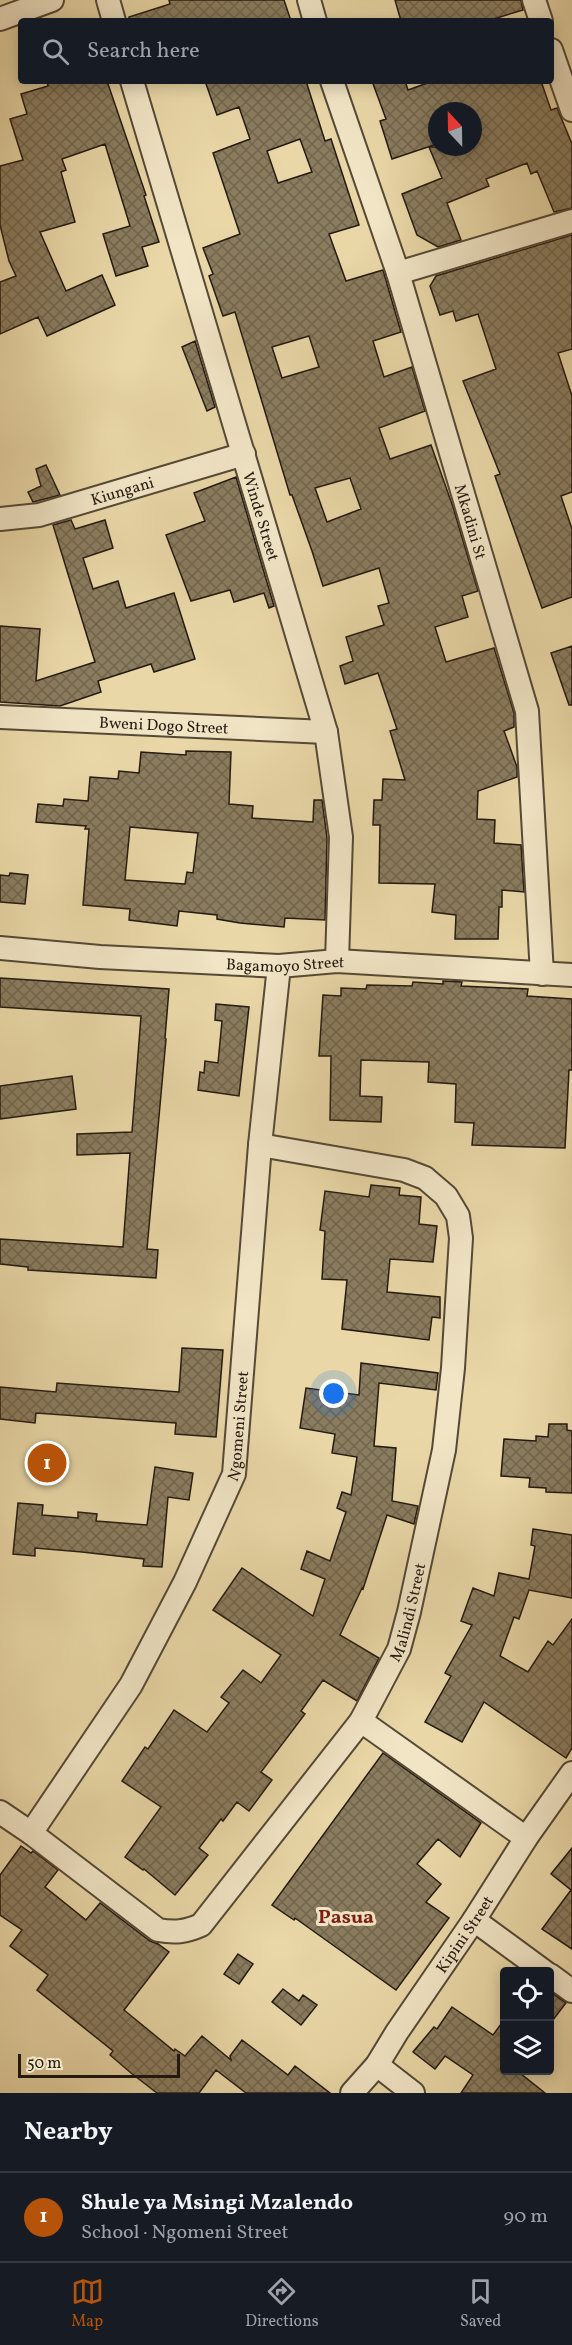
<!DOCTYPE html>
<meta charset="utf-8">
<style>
body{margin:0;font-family:Vollkorn,serif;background:#242831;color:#f1f3f6}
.controls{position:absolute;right:18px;bottom:18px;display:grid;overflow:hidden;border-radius:6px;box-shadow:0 3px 15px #0003}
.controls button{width:54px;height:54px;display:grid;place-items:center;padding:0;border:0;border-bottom:2px solid #363941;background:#171b24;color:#f1f3f6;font:30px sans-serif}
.compass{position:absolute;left:428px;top:102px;width:54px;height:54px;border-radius:50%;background:#171b24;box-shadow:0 3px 15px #0003;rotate:338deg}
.scale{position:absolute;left:18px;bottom:15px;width:162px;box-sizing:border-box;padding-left:6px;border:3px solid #241a10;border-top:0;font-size:16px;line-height:21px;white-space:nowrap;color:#241a10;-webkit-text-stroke:4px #f1e5c6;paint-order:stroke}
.you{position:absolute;left:334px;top:1394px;width:21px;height:21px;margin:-15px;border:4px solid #fff;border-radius:50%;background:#1a73e8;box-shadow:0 0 0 9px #1a73e833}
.badge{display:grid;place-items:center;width:39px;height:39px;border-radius:50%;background:#b45309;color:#fff;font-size:20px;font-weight:700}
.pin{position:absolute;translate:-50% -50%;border:3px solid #fff;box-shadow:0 2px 6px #0006}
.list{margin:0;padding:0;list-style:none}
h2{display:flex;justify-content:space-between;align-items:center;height:78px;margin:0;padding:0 24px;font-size:26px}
h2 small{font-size:20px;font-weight:400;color:#9ea1a6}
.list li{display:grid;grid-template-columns:39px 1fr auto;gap:18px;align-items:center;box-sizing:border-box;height:90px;padding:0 24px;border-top:2px solid #363941}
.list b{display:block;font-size:22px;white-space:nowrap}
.list p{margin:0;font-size:20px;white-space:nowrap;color:#9ea1a6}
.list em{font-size:20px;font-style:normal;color:#9ea1a6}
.icon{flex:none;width:33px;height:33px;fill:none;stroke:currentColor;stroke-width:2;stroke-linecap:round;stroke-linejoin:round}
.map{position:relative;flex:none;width:572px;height:2093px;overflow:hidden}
.search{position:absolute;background:#171b24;box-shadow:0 3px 15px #0003;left:18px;right:18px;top:18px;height:66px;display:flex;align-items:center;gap:15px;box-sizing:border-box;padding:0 21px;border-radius:6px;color:#9ea1a6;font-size:22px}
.sheet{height:168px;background:#171b24}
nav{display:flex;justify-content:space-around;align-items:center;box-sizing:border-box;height:84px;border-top:2px solid #363941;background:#171b24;font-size:16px;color:#9ea1a6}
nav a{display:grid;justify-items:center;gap:3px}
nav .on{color:#b45309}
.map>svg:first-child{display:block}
.building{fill:url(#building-cross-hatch);stroke:#241a10;stroke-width:1.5;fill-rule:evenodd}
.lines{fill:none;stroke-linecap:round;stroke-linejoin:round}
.street-casing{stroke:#554936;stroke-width:26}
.street{stroke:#f1e5c6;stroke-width:22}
.labels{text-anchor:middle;stroke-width:6;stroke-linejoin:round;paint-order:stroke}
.street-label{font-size:16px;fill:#241a10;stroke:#f1e5c6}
.quarter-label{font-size:20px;font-weight:bold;fill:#7a1f14;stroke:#f1e5c6}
</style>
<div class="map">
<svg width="572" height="2093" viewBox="0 0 572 2093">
<defs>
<pattern id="building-cross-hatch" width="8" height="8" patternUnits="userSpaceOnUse" patternTransform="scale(1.5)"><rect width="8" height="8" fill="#8a7c5f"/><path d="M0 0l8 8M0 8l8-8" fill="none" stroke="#71654d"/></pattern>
</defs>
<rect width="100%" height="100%" fill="#e9d7a7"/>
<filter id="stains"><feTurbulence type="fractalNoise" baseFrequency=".00333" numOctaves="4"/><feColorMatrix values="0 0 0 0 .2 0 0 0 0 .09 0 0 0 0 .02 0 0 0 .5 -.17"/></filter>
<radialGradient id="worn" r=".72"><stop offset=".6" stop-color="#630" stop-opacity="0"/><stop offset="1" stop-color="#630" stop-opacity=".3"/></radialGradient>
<path class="building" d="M169,0h115l7,21h-162v-4l41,-13z
M395,0h126l2,10 -36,11h-86z
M47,81h60l39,114 -2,1 15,46 -17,5 6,19 -32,10 -13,-42 27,-8 -25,-82 -43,15 4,11 -5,2 14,50 -35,10 26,59 36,-16 13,30 -68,31 -9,-19 -38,17v-52l16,-6 -7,-15 -9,-36v-59l23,-6 -13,-41 17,-5 -6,-20 27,-8z
M205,81h101l19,60 6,-2 28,86 -30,9 17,47 37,-11 2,7 16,55 -28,9 11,36 28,-10 13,44 -46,17 11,31 41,-14 22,62 25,84 -16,5 6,21 -33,10 11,35 48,-14 20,65v14l-10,4 13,36v10l-39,14 -1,28 18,1 -1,23 27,2 3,47 -22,-2v17h-3l-1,32h-43l1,-24 -24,-3 3,-28 -56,-1 1,-58h-7l1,-25h8l1,-21 22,1 -15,-49 7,-2 -19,-56 -33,11 -5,-18 13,-5 -7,-24 38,-12 -6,-19 11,-3 -10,-35 -56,18 -11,-35 -20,-56h-2l-55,-183 -12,4 -14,-40 4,-2 -10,-26 37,-14 -27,-81 37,-14 -11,-32 -22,8zM300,139l12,33 -34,11 -11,-32zM309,336l10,31 -37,11 -10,-31zM350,478l11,31 -34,13 -12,-34z
M372,81h33l3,9 25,-9h108l10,29 6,-2 15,36v64l-18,4 -17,-41 -6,3 -4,-11 -41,16 3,7 -42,17 14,37 -23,7 -21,-12 -15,-41 40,-16 -13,-31h44v-36h-36v33l-45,15 -12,-38 6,-2z
M572,235v114l-14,4 14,43v96l-11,4 11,33v68l-30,11 -47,-132 5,-2 -37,-93 33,-12 -18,-55 -22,7 -3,-10 -13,4 -10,-29 6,-10z
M195,341l20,66 -8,4 -25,-64z
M46,465l14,30 -27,7 -5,-10 13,-6 -5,-17z
M236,477l38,129 -5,2 -5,-15 -30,9 -4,-12 -39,11 -25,-66 39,-14 -11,-28z
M71,520l4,9 30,-9 8,28 -30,10 10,31 25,-8 8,27 48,-15 21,66 -41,13 -3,-8 -53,17 3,11 -41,14 -60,-4v-76l40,3 -4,52 59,-19 -42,-137z
M572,646v59h-3l-18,-52z
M186,751l45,1 -2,52 24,2 -1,12 61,4 1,-22h8l5,38 -2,82 -40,-2 -1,9 -44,-4 -23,-4v-4l-38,-4 -2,15 -48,-6 1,-11 -47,-4 6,-76h-4l1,-3 -50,-4 2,-18 25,2 1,-7 24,2 2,-24 28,2 1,-8 20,2 2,-21 45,3zM130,827l68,6 -5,40 -6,-1 -2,12 -60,-4z
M10,873l18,2 -3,29 -25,-2v-27l9,1z
M0,978l169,11 -4,49 1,1 -19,210 11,1 -2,28 -128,-8v-3l-28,-3v-25l123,8 7,-94 -53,2v-21l55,-2 9,-116 -141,-9z
M443,981l19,1 -1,4 67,3 -1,7 45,3v71h-3l-4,78 -93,-3 2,-22 -19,-1 1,-38 -28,-2 1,-20 -68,-2 -1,36 22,1 -1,25 -51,-2 1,-64h-12l4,-61 18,1v-8l25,1 1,-4 45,1 1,-4 30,2z
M216,1004l33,3 -10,89 -41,-6 2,-18 4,1 1,-12 13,2 4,-42 -7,-1z
M72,1076l4,33 -76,10v-33z
M371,1185l29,3 -1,7 22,2 -2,27 18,2 -4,36 -43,-3 -3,33 53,5v21l-8,-1 -3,23 -87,-11 5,-49 -25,-1 3,-48 -5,-1 5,-39 44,6z
M182,1348l41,2 -7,87 -41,-3 1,-11 -140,-10 -1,10 -35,-4v-32l56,5 1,-9 122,9z
M361,1363l77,10 -2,17 -57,-7 -5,63 22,2 -4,53 26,5 -4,18 -27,-9 -24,74 -1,-1 -22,47 39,23 -22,43 -34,-21 -22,31 4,3 -44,58 11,8 -23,31 -12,-9 -14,19 -2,-2 -22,29 9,7 -33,40 -31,-26 -1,1 -18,-13 36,-50 -39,-26 23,-34 3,2 26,-39 33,22 22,-29 -8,-6 22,-27 18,13 20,-28 -68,-45 29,-42 71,48 12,-37 -24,-10 6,-18 23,10 16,-49 -9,-4 5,-16 9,3 6,-38 -25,-4 3,-19 -35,-6 6,-40 53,7z
M549,1424h18v6l5,1v62l-26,-1v-4l-17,-1 1,-9 -29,-2 3,-37 32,2v-5l12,1z
M155,1467l38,6 -4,27 -21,-3 -6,70 -19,-1 1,-7 -62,-7 -47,-4v8l-22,-2 5,-51 25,2 -1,10 36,3v-6l19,2 -1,7 51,4z
M533,1529l39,6v63l-43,-8 -10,29 -5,-2 -14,39 28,16 20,-31 5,4 19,-26v129l-6,10 -82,-56 -22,40 -37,-20 26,-46 -6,-3 27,-48 -11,-4 12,-33 21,8 5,-23 30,6 6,-33 -4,-1z
M383,1753l98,70 -21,34 -22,-18 -21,25 24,20 -15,18 23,16 -53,72 -101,-72 -1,2 -22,-15z
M21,1846l10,7 2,-2 25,19 -13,17 41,33 14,-17 50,38 8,3 11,8 -45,58 50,41 1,-2 10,7 17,-20 29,24 -1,-4 12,-16 46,35 7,-9 35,27h-84l-30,-23 -17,23h-42l-26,-20 -21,-18 3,-4 -76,-61 11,-15 -38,-29 12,-16 -22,-15v-40z
M572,1848v101l-30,-20 29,-39 -20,-16z
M238,1954l15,10 -14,20 -15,-10z
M283,1989l16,12 4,-6 14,10 -16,20 -29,-23z
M549,1991l17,12 -17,22z
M452,2007l41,28 11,-15v50h12l29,23h-84l12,-18 -28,-19 -10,13 -22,-17 21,-25 3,2z"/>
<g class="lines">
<g class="street-casing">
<g id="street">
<path d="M108,0l6,21"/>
<path d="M309,0l6,21"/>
<path d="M534,0l7,21"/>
<path d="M0,19l52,-19"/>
<path d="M551,50l21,60"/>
<path id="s1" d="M132,81l194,651 15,105 -4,124"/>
<path id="s2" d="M332,81l66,192 129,438 15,263"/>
<path d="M398,273l174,-52"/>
<path id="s3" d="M0,519l39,-4 205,-61"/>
<path id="s4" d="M0,717l326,15"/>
<path id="s5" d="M0,948l100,9 179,9 58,-5 235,14"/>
<path d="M361,1721l165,117"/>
<path id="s6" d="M0,1812l31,21 127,97c17,3 27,2 43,-5l160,-204 38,-72 10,-37 35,-162 9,-82 8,-130 -3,-22 -12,-20 -21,-18 -21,-8 -144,-25"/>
<path id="s7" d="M31,1833l100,-148 54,-103 49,-108 26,-329 19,-179"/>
<path d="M474,1920l71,52"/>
<path d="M550,1975l22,16"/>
<path d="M377,2065l36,28"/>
<path id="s8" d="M352,2093l25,-28 20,-33 77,-112 52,-82 46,-65"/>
</g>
</g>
<use href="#street" class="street"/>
</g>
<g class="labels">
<g class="street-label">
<text dy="6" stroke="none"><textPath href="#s3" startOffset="126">Kiungani</textPath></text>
<text dy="6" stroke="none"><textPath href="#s1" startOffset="454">Winde Street</textPath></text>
<text dy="6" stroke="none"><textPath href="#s2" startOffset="462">Mkadini St</textPath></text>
<text dy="6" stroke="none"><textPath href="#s4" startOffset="164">Bweni Dogo Street</textPath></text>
<text dy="6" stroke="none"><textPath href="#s5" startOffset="286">Bagamoyo Street</textPath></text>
<text dy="6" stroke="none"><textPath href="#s7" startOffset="462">Ngomeni Street</textPath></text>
<text dy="6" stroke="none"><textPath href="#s6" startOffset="620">Malindi Street</textPath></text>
<text dy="6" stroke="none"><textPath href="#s8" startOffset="195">Kipini Street</textPath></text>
</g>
<g class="quarter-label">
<text x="346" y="1923">Pasua</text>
</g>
</g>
<rect width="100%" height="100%" filter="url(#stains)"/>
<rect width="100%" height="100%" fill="url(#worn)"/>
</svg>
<div class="controls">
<button><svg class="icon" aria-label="locate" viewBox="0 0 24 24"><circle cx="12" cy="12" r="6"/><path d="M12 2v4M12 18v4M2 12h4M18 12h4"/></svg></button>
<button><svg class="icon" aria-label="layers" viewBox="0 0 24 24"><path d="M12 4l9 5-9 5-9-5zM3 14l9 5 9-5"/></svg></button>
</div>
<svg class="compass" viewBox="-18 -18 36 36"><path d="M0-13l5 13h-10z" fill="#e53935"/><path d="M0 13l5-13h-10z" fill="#9ea1a6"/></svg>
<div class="scale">50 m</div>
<div class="you"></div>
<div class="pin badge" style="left:47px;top:1463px">1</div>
<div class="search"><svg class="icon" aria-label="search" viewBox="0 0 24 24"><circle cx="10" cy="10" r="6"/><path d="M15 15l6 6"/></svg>Search here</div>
</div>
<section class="sheet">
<h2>Nearby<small></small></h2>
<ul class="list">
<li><span class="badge">1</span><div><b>Shule ya Msingi Mzalendo</b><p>School · Ngomeni Street</p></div><em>90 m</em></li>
</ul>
</section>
<nav>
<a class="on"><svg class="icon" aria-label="map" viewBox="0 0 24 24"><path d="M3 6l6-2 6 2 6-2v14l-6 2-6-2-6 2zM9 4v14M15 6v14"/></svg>Map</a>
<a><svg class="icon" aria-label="directions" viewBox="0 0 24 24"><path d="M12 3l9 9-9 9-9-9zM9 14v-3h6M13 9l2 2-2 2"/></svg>Directions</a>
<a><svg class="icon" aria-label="saved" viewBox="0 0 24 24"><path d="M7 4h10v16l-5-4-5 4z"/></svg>Saved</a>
</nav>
